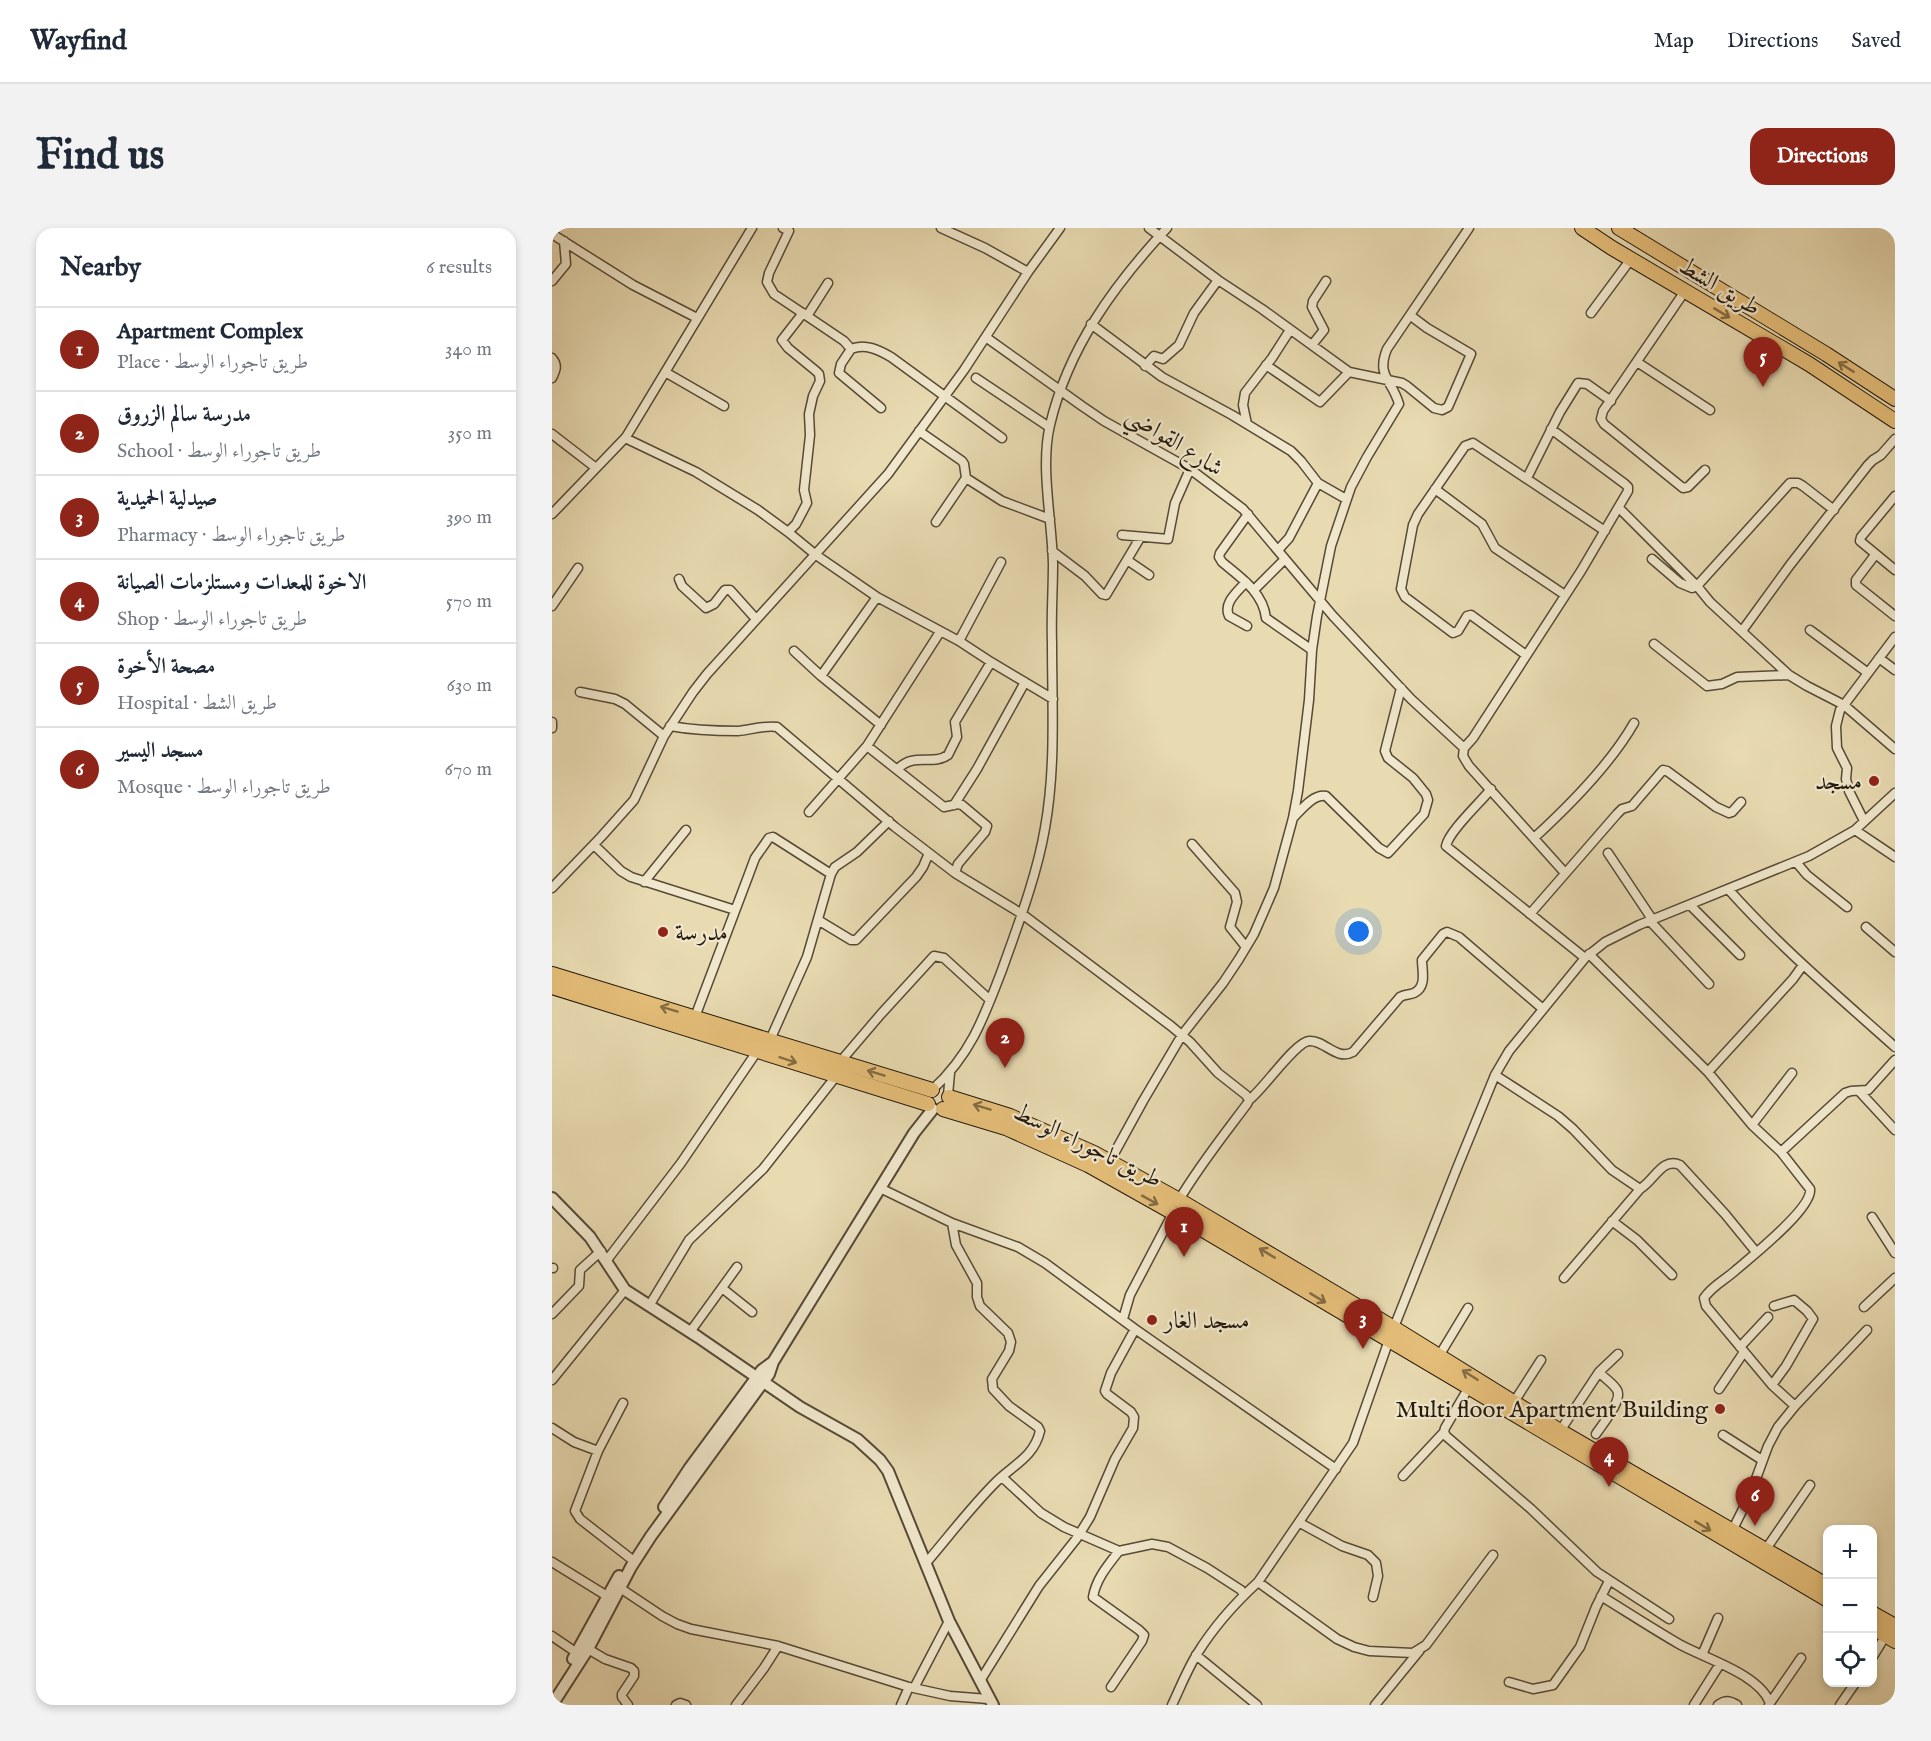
<!DOCTYPE html>
<meta charset="utf-8">
<style>
body{margin:0;font-family:"IM FELL English",Amiri,serif;background:#f2f2f3;color:#1f2937}
.controls{position:absolute;right:18px;bottom:18px;display:grid;overflow:hidden;border-radius:12px;box-shadow:0 3px 9px #0003}
.controls button{width:54px;height:54px;display:grid;place-items:center;padding:0;border:0;border-bottom:2px solid #e0e1e3;background:#fff;color:#1f2937;font:30px sans-serif}
.you{position:absolute;left:807px;top:704px;width:21px;height:21px;margin:-15px;border:4px solid #fff;border-radius:50%;background:#1a73e8;box-shadow:0 0 0 9px #1a73e833}
.badge{display:grid;place-items:center;width:39px;height:39px;border-radius:50%;background:#8f2418;color:#fff;font-size:20px;font-weight:700}
.pin{position:absolute;translate:-50% -50px;filter:drop-shadow(0 2px 3px #0008)}
.pin::after{content:'';position:absolute;top:32px;width:21px;height:18px;background:inherit;clip-path:polygon(0 0,100% 0,50% 100%)}
.list{margin:0;padding:0;list-style:none}
h2{display:flex;justify-content:space-between;align-items:center;height:78px;margin:0;padding:0 24px;font-size:26px}
h2 small{font-size:20px;font-weight:400;color:#747a83}
.list li{display:grid;grid-template-columns:39px 1fr auto;gap:18px;align-items:center;box-sizing:border-box;height:84px;padding:0 24px;border-top:2px solid #e0e1e3}
.list b{display:block;font-size:22px;white-space:nowrap}
.list p{margin:0;font-size:20px;white-space:nowrap;color:#747a83}
.list em{font-size:20px;font-style:normal;color:#747a83}
.icon{flex:none;width:33px;height:33px;fill:none;stroke:currentColor;stroke-width:2;stroke-linecap:round;stroke-linejoin:round}
.map{position:relative;flex:none;width:1343px;height:1477px;overflow:hidden;border-radius:18px}
header{display:flex;align-items:center;gap:36px;box-sizing:border-box;height:84px;padding:0 30px;background:#fff;border-bottom:2px solid #e0e1e3}
header strong{font-size:28px}
nav{display:flex;gap:33px;margin-inline-start:auto;font-size:21px}
.intro{display:flex;align-items:center;justify-content:space-between;box-sizing:border-box;height:144px;padding:0 36px}
h1{margin:0;font-size:42px}
.button{padding:15px 27px;border-radius:18px;background:#8f2418;color:#fff;font-size:21px;font-weight:700}
main{display:flex;gap:36px;padding:0 36px}
aside{flex:1;background:#fff;border-radius:18px;box-shadow:0 3px 9px #0003}
.map>svg:first-child{display:block}
.lines{fill:none;stroke-linecap:round;stroke-linejoin:round}
.minor-casing{stroke:#564a37;stroke-width:11}
.tertiary-casing{stroke:#564a37;stroke-width:14}
.primary-casing{stroke:#251a0e;stroke-width:16}
.trunk-casing{stroke:#251a0e;stroke-width:16}
.minor{stroke:#f0e7cc;stroke-width:8}
.tertiary{stroke:#f0e7cc;stroke-width:10}
.primary{stroke:#e4bd78;stroke-width:14}
.trunk{stroke:#e4bd78;stroke-width:14}
.oneway{stroke:#846c43}
.poi-dot{fill:#8f2418;stroke:#f0e7cc;stroke-width:2}
.labels{text-anchor:middle;stroke-width:4.5;stroke-linejoin:round;paint-order:stroke}
.street-label{font-size:24px;fill:#251a0e;stroke:#f0e7cc}
.poi-label{font-size:24px;fill:#251a0e;stroke:#f0e7cc;text-anchor:end}
</style>
<header>
<strong>Wayfind</strong>
<nav><a>Map</a><a>Directions</a><a>Saved</a></nav>
</header>
<div class="intro"><h1>Find us</h1><a class="button">Directions</a></div>
<main>
<aside>
<h2>Nearby<small>6 results</small></h2>
<ul class="list">
<li><span class="badge">1</span><div><b>Apartment Complex</b><p>Place · طريق تاجوراء الوسط</p></div><em>340 m</em></li>
<li><span class="badge">2</span><div><b>مدرسة سالم الزروق</b><p>School · طريق تاجوراء الوسط</p></div><em>350 m</em></li>
<li><span class="badge">3</span><div><b>صيدلية الحميدية</b><p>Pharmacy · طريق تاجوراء الوسط</p></div><em>390 m</em></li>
<li><span class="badge">4</span><div><b>الاخوة للمعدات ومستلزمات الصيانة</b><p>Shop · طريق تاجوراء الوسط</p></div><em>570 m</em></li>
<li><span class="badge">5</span><div><b>مصحة الأخوة</b><p>Hospital · طريق الشط</p></div><em>630 m</em></li>
<li><span class="badge">6</span><div><b>مسجد اليسير</b><p>Mosque · طريق تاجوراء الوسط</p></div><em>670 m</em></li>
</ul>
</aside>
<div class="map">
<svg width="1343" height="1477" viewBox="0 0 1343 1477">
<rect width="100%" height="100%" fill="#e8dab1"/>
<filter id="stains"><feTurbulence type="fractalNoise" baseFrequency=".00333" numOctaves="4"/><feColorMatrix values="0 0 0 0 .2 0 0 0 0 .09 0 0 0 0 .02 0 0 0 .5 -.17"/></filter>
<radialGradient id="worn" r=".72"><stop offset=".6" stop-color="#630" stop-opacity="0"/><stop offset="1" stop-color="#630" stop-opacity=".3"/></radialGradient>
<g class="lines">
<g class="minor-casing">
<path id="minor" d="M231,0l6,3 -20,42 -2,9 7,12 33,22
M389,0l44,20 43,24
M597,0l69,52 44,29 87,63 53,11 5,3 27,22 8,2 6,-3 23,-53 -44,-26 -16,-12
M0,6l81,51 64,33
M0,53l14,-17 -2,-23
M276,55l-21,33 37,25 7,8
M1133,63l-82,120 -2,8 3,5 79,64 5,-1 17,-17
M251,85l-21,27 6,8 28,23 3,3 1,7 -7,15 -4,18 1,21 -6,55 3,13 -11,21 -8,8 28,23 61,42 82,44 32,21 62,37
M1039,85l40,-54
M539,96l71,53 70,38 59,36 10,10 17,22 28,16
M435,110l95,68 22,15 86,48 53,40 90,107 78,83 53,49 -1,8 6,10 96,107
M760,117l12,-15 -12,-23 1,-6 13,-20
M0,130c6,7 4,12 0,20
M1085,134l73,48
M714,137l54,37 29,-30
M593,138l9,-10 9,3 16,-14 15,-32 24,-33
M113,144l59,34
M424,150l73,49
M329,180l-42,-35 2,-9 10,-15c14,-6 28,1 40,8l111,81
M695,196l-4,-19 2,-12 27,-35 18,-28
M367,203l43,30 2,3 2,14 36,23 48,18
M0,206l44,34
M73,210l71,34 62,38 30,22
M975,250l33,-66 18,-29 9,1 24,17
M883,261l47,35 13,24 70,47
M1343,268l-34,41 -1,4 35,29
M1067,280l78,78 13,16 79,73 18,11 37,19 -4,5 -4,16 1,22 10,20 -1,11 3,12 15,30
M0,286l74,-77 126,-209
M696,286l-28,39 -1,4 3,5c18,15 41,30 44,56l46,32
M384,294l30,-44
M570,307l46,4 7,-36 15,-34
M726,322l11,-12 29,-55
M500,323l33,25 17,18 4,1 34,-57
M1323,327l-19,25v5l39,31
M1100,331l28,24 12,5 5,-2 93,-103h8l5,3 31,24
M575,332l22,15
M127,351l3,7 24,22 8,-4 11,-14h5l26,29
M694,354c-9,10 -23,21 -17,34l18,10
M702,362l30,-30
M0,378l26,-38
M1258,402l58,43
M1190,403l48,-66 78,-100 5,-5 8,-5 14,-16
M1343,409l-51,68 51,44
M407,413l42,-79
M1102,416l53,42 15,-2 15,-7 52,-2
M242,423l27,25 60,49
M974,427l-55,-40 -4,1 -9,15 -5,2 -48,-36 -4,-8 12,-64 5,-11 47,-68 8,-3 132,88
M1327,430l16,12
M269,448l56,-79
M28,464l35,7 10,5 39,32
M0,494v6
M118,498c22,4 45,5 68,5 12,-1 27,-6 39,-4l118,100 60,46
M315,518l77,61 14,-3 4,1 25,21 -2,6 -27,32 -3,9 67,41 149,112 19,16 28,31 28,22 3,5 -2,4c-24,32 -48,62 -68,96
M912,520l9,-10 108,-167 47,-80v-4l-3,-3 -74,-55
M346,541c15,-17 35,-3 50,-14l9,-18 -2,-15 36,-60
M939,561c-11,14 -42,42 -45,57l139,112
M402,577l23,-36 48,-87
M257,584l58,-66 73,-114
M741,590c9,-9 20,-24 33,-22l53,52 9,5 36,-39 4,-14 -2,-6 -13,-16 -25,-20 -3,-7 16,-63
M1303,602l40,27
M982,610c36,-33 76,-73 100,-115
M640,616l43,49 2,9 -7,25 16,20
M42,617l27,26 10,6 104,33
M1056,625l44,66
M1244,634l11,13 40,32
M92,654l42,-52
M0,660l49,-51 33,-37 30,-64 29,-44 14,-18 181,-200 76,-104 64,-98 32,-44
M1177,662c51,57 109,106 166,157
M1138,677l50,50
M978,686l87,-100 5,-5 10,-3 31,-36 4,1 49,36 13,6 3,-1 9,-10
M266,692l33,20h5l60,-63 7,-10 6,-14
M1097,692l60,64
M1314,699l29,25
M1037,726l119,118 44,53 29,27 29,37c3,19 -59,68 -74,81 -11,10 -24,16 -32,28l2,8 66,79 23,21 -17,21 -10,19 -18,49 -20,40
M143,789l54,-143 6,-16 14,-20 4,-1 58,37
M218,812l37,-83 24,-83 4,-7 22,-15 32,-31
M288,834l41,-48 53,-58 10,2 46,42
M1156,844l85,-93 10,-14
M943,847l63,41 15,13 39,41 28,19c15,-9 22,-32 40,-24l45,49 31,38
M381,861c38,-35 51,-72 69,-119 16,-45 35,-95 43,-142 11,-61 7,-124 7,-185 -1,-27 1,-53 1,-79 -1,-45 -13,-97 -3,-139 18,-77 64,-140 117,-197
M1307,863l36,39
M396,867l2,-22
M697,872c14,-10 46,-58 60,-59 16,-1 27,20 44,11l47,-55c5,-3 9,-2 14,-4 13,-6 8,-22 8,-33l21,-26 4,-2 12,5 84,72
M1200,897l40,-52
M1229,924l64,-59 6,-2 17,-1 27,-30
M558,933l33,-60 39,-66 41,-52 16,-24 15,-25 20,-46 19,-70 5,-27 11,-91 3,-50 5,-34 14,-70 20,-59 16,-30 32,-53c-7,-24 -23,-28 -12,-55l82,-121
M328,960l72,35 66,24 27,16 90,66 201,140
M1320,989l23,36
M1060,993l25,19 35,35
M55,1032l74,-97 77,-113
M0,1040h1
M1012,1050l76,-89
M170,1060l30,24
M97,1078l40,-66 74,-71 74,-94
M1312,1079l31,-29
M0,1086l27,-28 1,-16 21,-19
M571,1091l7,-24 43,-82
M138,1104l47,-65
M1188,1119l28,-30
M887,1128l29,-48
M1047,1144l19,-18
M0,1152l73,-90
M1220,1157l14,-19 27,-47 -6,-8 -13,-11 -20,6
M917,1159l-24,41 -1,4 2,4 85,73 66,63 72,47
M1167,1161l25,-37
M962,1174l27,-42
M71,1175l-25,48 -23,60 5,8 50,39
M1243,1178l72,-76
M0,1200l22,14 24,9
M1008,1203l39,-59c5,6 14,11 18,18 6,10 -15,35 -21,44
M1171,1207l39,25
M851,1248l41,-44
M450,1249l39,36 23,14 55,24 33,-7 16,3 39,21 34,22 3,5
M748,1295l42,23 26,9 8,8 2,13 -5,21
M1214,1321l44,-64
M0,1334l55,34
M374,1335c23,-27 45,-56 70,-81 17,-17 38,-25 44,-51l-2,-4 -29,-21 -16,-17 -1,-10 17,-28 2,-9 -3,-9 -28,-27 -3,-9v-14l-21,-38 -4,-22
M706,1354l79,57 17,8 15,4 44,2 13,-8 67,-90
M68,1360l42,28 15,8 14,5 87,17 131,41 41,9 38,3
M1049,1368c26,16 52,33 78,48 27,15 80,30 91,59l-1,2
M0,1408l25,17
M36,1421l17,10 26,9 3,3v5l-12,18v3l6,8
M644,1427l61,50
M1150,1427l16,-37
M1320,1430l14,-23
M428,1453l59,-95 38,-48 13,-21 25,-58 18,-31 1,-11 -3,-5 -24,-18 -2,-3 6,-18 24,-44
M957,1454l24,7 20,-4 27,-38 16,-40 13,-26
M559,1459l31,-46 2,-6 -5,-5 -46,-33c3,-18 15,-32 26,-46
M362,1460l35,-67
M1218,1475l31,-45
M124,1477l4,-2 6,2
M184,1477l28,-37 14,-22
M349,1477l8,-18
M620,1477c8,-17 15,-35 25,-51 16,-26 38,-51 61,-72l95,-139 36,-103 68,-172 38,-93 14,-24 76,-93 20,-16 34,-17 170,-69 46,-26 40,-37
M823,1477l45,-55
M1142,1477l26,-41
M1166,1477c7,-5 11,-5 19,0
M1288,1477l16,-23"/>
</g>
<g class="tertiary-casing">
<path id="tertiary" d="M0,970l38,39 35,53 73,47 102,70 57,32 23,21 8,11 61,150 44,84
M112,1279l25,-38 73,-99 11,-8
M21,1431l46,-83
M0,1477l36,-56 43,-82 20,-31 118,-162 4,-12 141,-229 19,-24"/>
</g>
<g class="primary-casing">
<path id="primary" d="M0,746l380,116
M0,759l376,117
M397,869l61,19 84,37 85,47 215,128 166,103 268,155
M391,881l63,19 82,37 105,59 635,376
M1320,1385l23,13
M1320,1399l23,14"/>
</g>
<g class="trunk-casing">
<path id="trunk" d="M1030,0l30,20 197,116 86,57
M1067,0l207,126 69,45"/>
</g>
<use href="#minor" class="minor"/>
<use href="#tertiary" class="tertiary"/>
<use href="#primary" class="primary"/>
<use href="#trunk" class="trunk"/>
</g>
<defs><path id="oneway-shaft" d="M-6 0H5M1.5-3L5.5 0L1.5 3" fill="none" stroke-width="1.6" stroke-linecap="round" stroke-linejoin="round" transform="scale(1.5)"/></defs>
<g class="oneway">
<use href="#oneway-shaft" transform="translate(1170 85) rotate(31)"/>
<use href="#oneway-shaft" transform="translate(1294 139) rotate(-148)"/>
<use href="#oneway-shaft" transform="translate(117 781) rotate(-163)"/>
<use href="#oneway-shaft" transform="translate(236 832) rotate(18)"/>
<use href="#oneway-shaft" transform="translate(324 845) rotate(-163)"/>
<use href="#oneway-shaft" transform="translate(430 879) rotate(-163)"/>
<use href="#oneway-shaft" transform="translate(598 972) rotate(29)"/>
<use href="#oneway-shaft" transform="translate(715 1025) rotate(-149)"/>
<use href="#oneway-shaft" transform="translate(766 1070) rotate(31)"/>
<use href="#oneway-shaft" transform="translate(918 1147) rotate(-148)"/>
<use href="#oneway-shaft" transform="translate(1151 1298) rotate(31)"/>
</g>
<g class="poi-dot">
<circle cx="1322" cy="553" r="6"/>
<circle cx="111" cy="704" r="6"/>
<circle cx="600" cy="1092" r="6"/>
<circle cx="1168" cy="1181" r="6"/>
</g>
<g class="labels">
<g class="street-label">
<text transform="translate(1168 58) rotate(31)" y="8">طريق الشط</text>
<text transform="translate(623 213) rotate(32)" y="8">شارع القواضي</text>
<text transform="translate(536 917) rotate(26)" y="8">طريق تاجوراء الوسط</text>
</g>
<g class="poi-label">
<text x="1310" y="561">مسجد</text>
<text x="123" y="712" text-anchor="start">مدرسة</text>
<text x="612" y="1100" text-anchor="start">مسجد الغار</text>
<text x="1156" y="1189">Multi floor Apartment Building</text>
</g>
</g>
<rect width="100%" height="100%" filter="url(#stains)"/>
<rect width="100%" height="100%" fill="url(#worn)"/>
</svg>
<div class="controls">
<button>+</button>
<button>−</button>
<button><svg class="icon" aria-label="locate" viewBox="0 0 24 24"><circle cx="12" cy="12" r="6"/><path d="M12 2v4M12 18v4M2 12h4M18 12h4"/></svg></button>
</div>
<div class="you"></div>
<div class="pin badge" style="left:632px;top:1029px">1</div>
<div class="pin badge" style="left:453px;top:840px">2</div>
<div class="pin badge" style="left:811px;top:1121px">3</div>
<div class="pin badge" style="left:1057px;top:1259px">4</div>
<div class="pin badge" style="left:1211px;top:159px">5</div>
<div class="pin badge" style="left:1203px;top:1298px">6</div>
</div>
</main>
